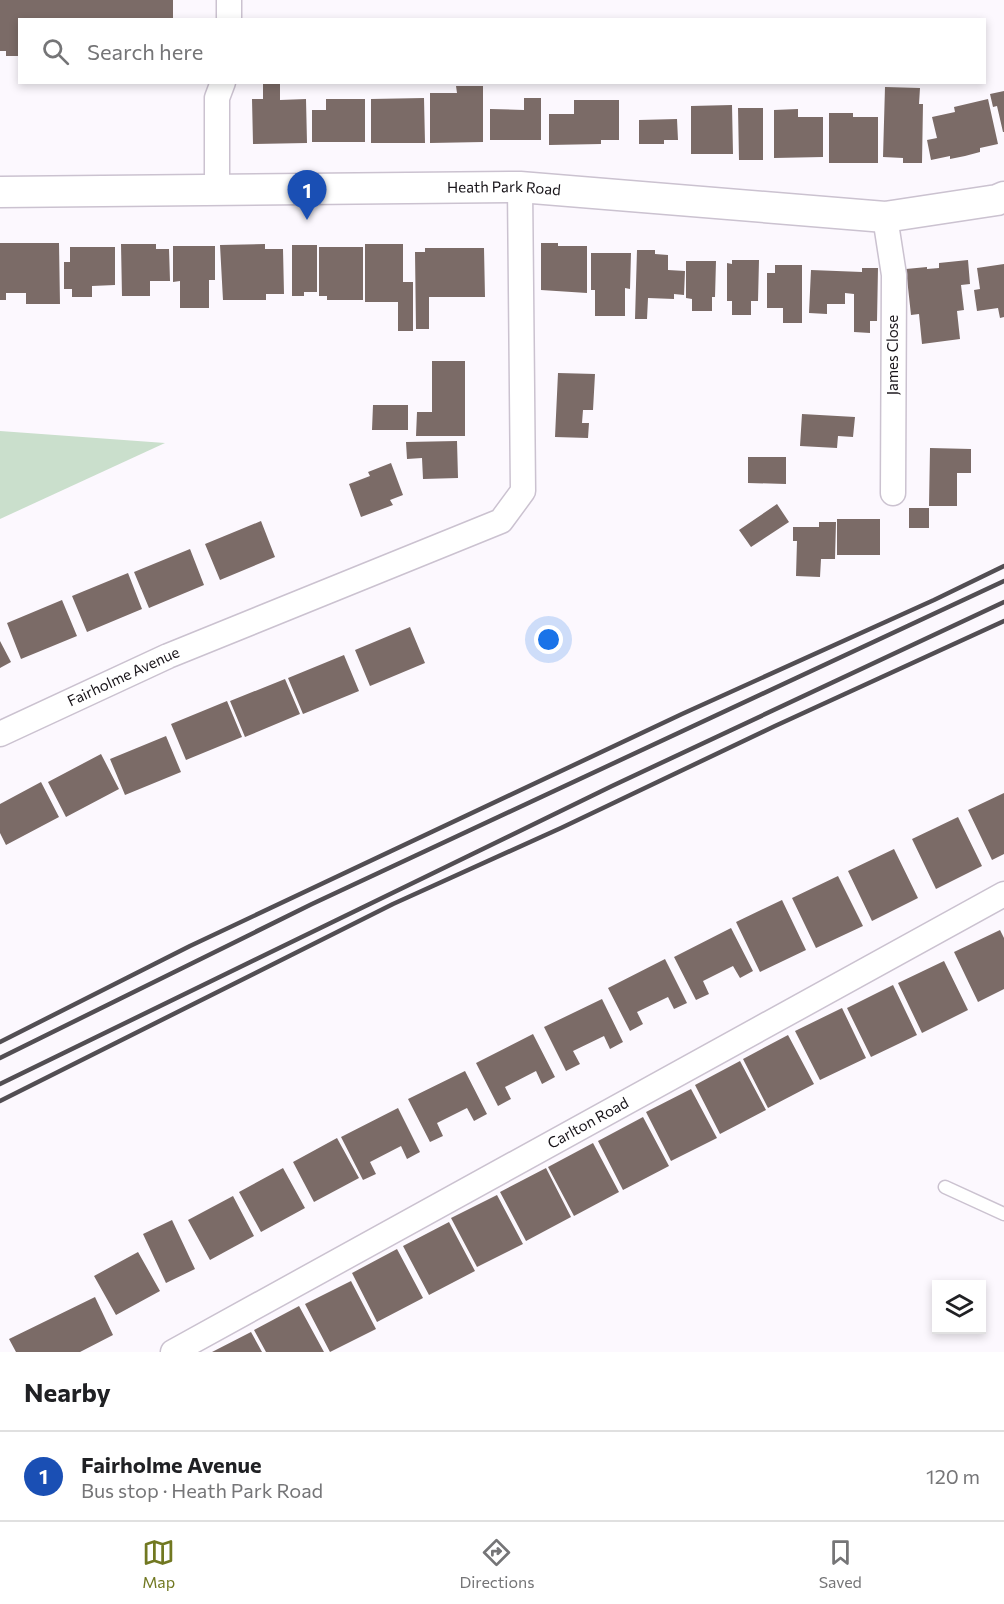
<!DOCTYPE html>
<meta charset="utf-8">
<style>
body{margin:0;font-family:Commissioner,sans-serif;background:#f6f6f6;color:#202124}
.controls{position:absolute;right:18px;bottom:18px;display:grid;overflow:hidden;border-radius:0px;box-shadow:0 3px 9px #0003}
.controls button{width:54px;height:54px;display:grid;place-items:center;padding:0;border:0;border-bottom:2px solid #e0e0e0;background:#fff;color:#202124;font:30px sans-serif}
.you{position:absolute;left:549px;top:640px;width:21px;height:21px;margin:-15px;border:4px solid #fff;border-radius:50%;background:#1a73e8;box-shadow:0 0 0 9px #1a73e833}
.badge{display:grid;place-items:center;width:39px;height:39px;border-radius:50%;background:#717821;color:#fff;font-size:20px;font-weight:700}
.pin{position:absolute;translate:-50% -50px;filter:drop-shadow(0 2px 3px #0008)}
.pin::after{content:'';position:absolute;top:32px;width:21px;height:18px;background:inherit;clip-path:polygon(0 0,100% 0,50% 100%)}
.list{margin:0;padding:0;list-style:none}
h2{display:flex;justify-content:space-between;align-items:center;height:78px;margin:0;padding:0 24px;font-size:26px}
h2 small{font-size:20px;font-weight:400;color:#757577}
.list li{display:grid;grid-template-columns:39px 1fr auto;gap:18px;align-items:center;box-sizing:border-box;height:90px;padding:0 24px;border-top:2px solid #e0e0e0}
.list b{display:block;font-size:22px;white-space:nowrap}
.list p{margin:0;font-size:20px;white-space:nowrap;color:#757577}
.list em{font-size:20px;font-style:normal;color:#757577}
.icon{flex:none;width:33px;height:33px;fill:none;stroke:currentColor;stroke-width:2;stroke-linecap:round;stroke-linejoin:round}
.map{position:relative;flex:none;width:1004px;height:1352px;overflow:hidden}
.search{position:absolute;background:#fff;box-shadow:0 3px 9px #0003;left:18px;right:18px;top:18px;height:66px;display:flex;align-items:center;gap:15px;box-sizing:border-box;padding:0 21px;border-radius:0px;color:#757577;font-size:22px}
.sheet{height:168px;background:#fff}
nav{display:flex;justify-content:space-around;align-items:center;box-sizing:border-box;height:84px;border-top:2px solid #e0e0e0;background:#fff;font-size:16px;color:#757577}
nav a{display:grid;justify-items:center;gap:3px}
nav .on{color:#717821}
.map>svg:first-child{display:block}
.green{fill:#cadfcc}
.building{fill:#7b6b67}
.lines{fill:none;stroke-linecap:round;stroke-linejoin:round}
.service-casing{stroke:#cbc2d0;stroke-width:15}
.minor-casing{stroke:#cbc2d0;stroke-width:27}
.tertiary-casing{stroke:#cbc2d0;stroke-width:33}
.service{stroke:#fff;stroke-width:12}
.minor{stroke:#fff;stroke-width:24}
.tertiary{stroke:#fff;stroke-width:30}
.rail{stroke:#524e53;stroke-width:4.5}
.labels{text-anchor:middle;stroke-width:4.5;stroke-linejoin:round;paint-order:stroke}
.street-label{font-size:15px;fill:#181419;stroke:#fff}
</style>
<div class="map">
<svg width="1004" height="1352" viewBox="0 0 1004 1352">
<rect width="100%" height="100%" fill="#fcf8fe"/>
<path class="green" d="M0,431l165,12 -165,76z"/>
<path class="building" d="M0,0h173v20h-153v36h-14v-5h-6z
M263,82h17v18l26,-1 1,44 -54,1 -1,-45h11z
M456,86h27v56l-53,1v-50h27z
M885,87l35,1 -1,16h4l-1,59h-19v-5l-20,-1z
M1004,91v41h-1l-6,-26 -4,1 -3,-13z
M424,98l1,45h-54v-44z
M524,98h17v42h-51v-31l34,1z
M326,99h39v43h-53v-32h14z
M988,99l10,45 -18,4v4l-15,4 -15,3v-3l-19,4 -4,-20 10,-2 -5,-21 23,-5 -1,-5z
M574,100h45v40h-18v4l-52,1v-31h25z
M732,105l1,49h-42v-48z
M738,108h25v52h-24z
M798,109v8h25v40l-49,1v-48z
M829,113h24v4h25v46h-49z
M677,119l1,21h-14v4h-25v-24z
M0,243h59l1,61h-34v-11h-20v7h-6z
M541,243h17v3h29v47l-46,-3z
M121,244h35v5h13l1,32h-20v15h-28z
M265,244v5h18l1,45h-18v6h-43l-3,-55z
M365,244h38v38h10v49h-15v-29h-33z
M292,245h25v47h-13v4h-12z
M173,246h42v34h-6v28h-29v-27l-7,1z
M70,247h45v38l-23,1v11h-20v-8h-8v-27h6z
M319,247h44v53h-36v-4h-8z
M425,248h59l1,49h-56v32h-13l-1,-77h10z
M637,250h18v4l13,1v15l17,1 -1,24 -10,-1v5l-26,-1 -1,21h-12z
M591,253h40l-1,36 -5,-1v28h-30v-26h-4z
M732,260h27l-1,41h-7v14h-19v-14h-5v-38l5,1z
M968,260l2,24 -9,1 3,25 -7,1 3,28 -38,5 -3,-30 -8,1 -5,-46 21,-2v2l12,-1v-5z
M686,261h30l-1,36h-3v14h-20v-12l-6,-1z
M1004,264v53l-4,1 -2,-10 -21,3 -3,-21 6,-1 -3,-21z
M775,265h27v58h-19v-15h-16v-35h8z
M862,268h16l-1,53h-7v12l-16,-1v-38l-9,-1v11h-18v10l-18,-1 2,-43 51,2z
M432,361h33v75h-49l1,-24h15z
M558,373l37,1 -2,36h-10l-1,13h7l-1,15 -33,-1z
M373,405h35v25h-36z
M802,414l53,3 -2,20 -15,-1 -1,12 -37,-2z
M457,441l1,37 -35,1 -1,-21 -15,1 -1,-17z
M930,448l41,1v24h-14v33h-28z
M748,457h38v27l-38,-1z
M391,463l12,32 -13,5 3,5 -32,12 -12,-33 21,-8 -2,-4z
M777,504l12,18 -38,25 -12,-17z
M909,508h20v20h-20z
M837,519h43v36h-43z
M261,521l14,36 -55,23 -15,-36z
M819,522h17l-1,37h-14l-1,18 -24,-1 1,-35h-4v-14h26z
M190,549l14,36 -55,23 -15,-36z
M128,573l14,36 -55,23 -15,-36z
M62,600l15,36 -56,23 -14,-36z
M410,627l15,36 -55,23 -15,-36z
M0,641l11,21 -11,6z
M344,655l15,36 -56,23 -15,-36z
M285,679l15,35 -55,23 -15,-36z
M227,701l15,36 -56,23 -15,-36z
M166,736l15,36 -56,23 -15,-36z
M101,754l18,35 -53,28 -18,-35z
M41,782l18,35 -53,28 -6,-12v-29z
M1004,793v61l-12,6 -24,-50z
M958,817l24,49 -46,23 -24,-50z
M894,849l24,49 -46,23 -24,-50z
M838,876l25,50 -47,22 -24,-50z
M782,900l24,50 -46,22 -24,-50z
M731,928l22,43 -13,7 -7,-12 -30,15 6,13 -13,6 -22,-43z
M1000,930l4,8v51l-26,13 -24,-50z
M665,959l22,44 -13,6 -6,-12 -31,15 6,12 -13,7 -22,-43z
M944,961l24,49 -46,23 -24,-50z
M893,985l24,50 -46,22 -24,-49z
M602,999l21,43 -13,7 -6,-13 -31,15 7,13 -14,7 -22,-44z
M842,1008l24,50 -46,22 -25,-49z
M533,1034l22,43 -13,7 -6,-13 -31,16 6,12 -13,7 -22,-43z
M788,1035l26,49 -46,24 -25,-49z
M740,1061l26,49 -46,24 -25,-49z
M465,1071l22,43 -13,7 -7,-13 -30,15 6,13 -13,6 -22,-43z
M691,1089l26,49 -46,23 -25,-49z
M398,1108l22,44 -13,7 -6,-13 -31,16 6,12 -13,6 -22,-43z
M643,1117l26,49 -46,24 -25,-49z
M337,1138l22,40 -45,24 -21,-40z
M593,1143l26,49 -45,24 -26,-49z
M283,1168l22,40 -44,24 -22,-40z
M546,1168l25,49 -45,24 -26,-49z
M497,1195l26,49 -46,23 -26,-49z
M233,1196l21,40 -44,24 -22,-40z
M172,1220l23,49 -29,14 -23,-49z
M449,1222l26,49 -46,24 -26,-49z
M397,1249l26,49 -46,24 -25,-49z
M138,1252l22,39 -44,24 -22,-39z
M351,1281l25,48 -46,23 -25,-48z
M95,1297l18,38 -33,17h-64l-7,-13z
M299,1306l25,46h-58l-12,-22z
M251,1332l11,20h-50z"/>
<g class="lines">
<g class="service-casing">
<path id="service" d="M945,1187l59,27"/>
</g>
<g class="minor-casing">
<g id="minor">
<path d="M229,0v20"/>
<path d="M217,191v-93l6,-16"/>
<path d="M885,217l9,58 -1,218"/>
<path id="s1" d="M0,734l168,-78 333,-135 22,-30 -3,-304"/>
<path id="s2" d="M173,1352l831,-458"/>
</g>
</g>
<g class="tertiary-casing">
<g id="tertiary">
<path id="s3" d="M0,192l520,-5 365,30 112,-17 7,-3"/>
</g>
</g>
<use href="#service" class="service"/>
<use href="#minor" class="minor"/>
<use href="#tertiary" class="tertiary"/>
<path class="rail" d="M0,1042l190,-96 492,-232 252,-114 70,-34
M0,1058l312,-154 692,-323
M0,1084l612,-298 392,-184
M0,1101l393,-197 168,-76 214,-102 229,-105"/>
</g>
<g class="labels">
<g class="street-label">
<text dy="5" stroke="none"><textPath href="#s3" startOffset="504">Heath Park Road</textPath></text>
<text transform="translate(893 355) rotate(-90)" y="5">James Close</text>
<text dy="5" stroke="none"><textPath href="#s1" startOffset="136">Fairholme Avenue</textPath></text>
<text dy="5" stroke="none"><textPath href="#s2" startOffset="474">Carlton Road</textPath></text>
</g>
</g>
</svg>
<div class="controls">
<button><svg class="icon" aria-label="layers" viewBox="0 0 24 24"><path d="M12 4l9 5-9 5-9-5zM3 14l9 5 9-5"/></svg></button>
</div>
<div class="you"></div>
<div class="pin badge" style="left:307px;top:220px;background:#1a4fb4">1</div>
<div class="search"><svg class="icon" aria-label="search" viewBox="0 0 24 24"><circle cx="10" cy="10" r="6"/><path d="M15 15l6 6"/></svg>Search here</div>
</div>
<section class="sheet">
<h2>Nearby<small></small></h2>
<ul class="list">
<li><span class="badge" style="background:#1a4fb4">1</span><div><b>Fairholme Avenue</b><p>Bus stop · Heath Park Road</p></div><em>120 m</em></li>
</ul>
</section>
<nav>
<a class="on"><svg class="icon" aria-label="map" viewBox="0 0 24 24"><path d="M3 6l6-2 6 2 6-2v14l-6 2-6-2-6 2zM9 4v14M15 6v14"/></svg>Map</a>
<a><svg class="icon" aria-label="directions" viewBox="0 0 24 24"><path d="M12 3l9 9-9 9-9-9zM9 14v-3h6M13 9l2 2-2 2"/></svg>Directions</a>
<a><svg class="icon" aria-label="saved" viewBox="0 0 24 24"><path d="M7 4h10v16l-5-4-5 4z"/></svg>Saved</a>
</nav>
